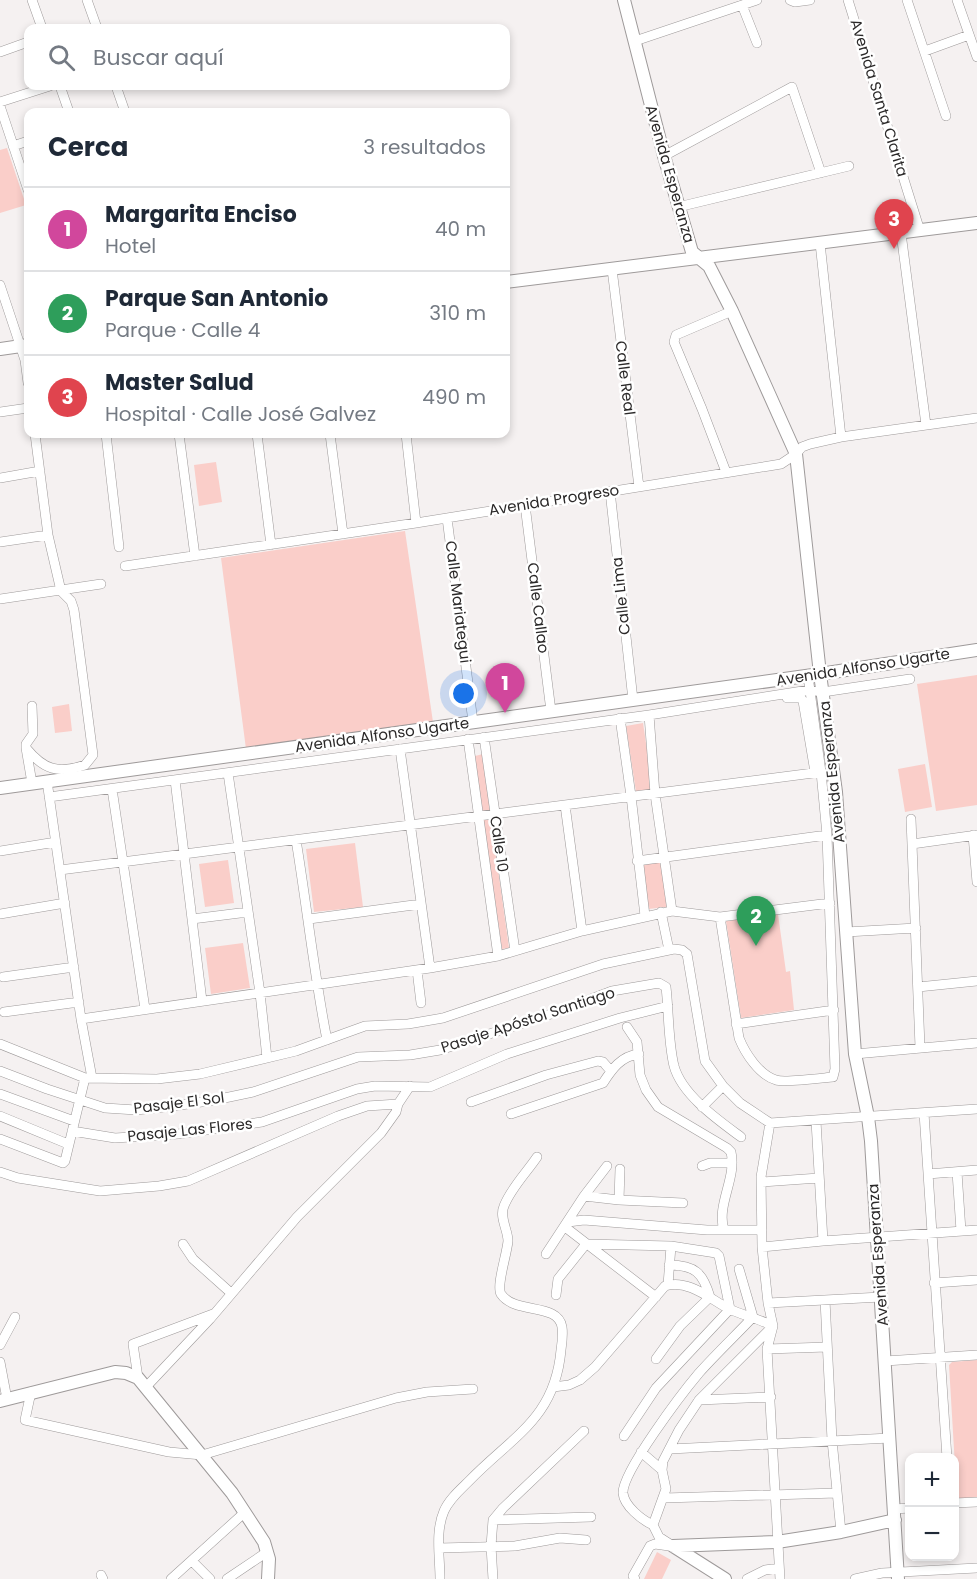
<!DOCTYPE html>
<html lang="es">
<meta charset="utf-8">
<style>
body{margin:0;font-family:Poppins,sans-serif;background:#f6f6f7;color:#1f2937}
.controls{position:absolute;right:18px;bottom:18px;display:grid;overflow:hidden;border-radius:12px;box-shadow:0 3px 9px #0003}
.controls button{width:54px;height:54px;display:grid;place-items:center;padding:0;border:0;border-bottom:2px solid #e0e1e3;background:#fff;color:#1f2937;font:30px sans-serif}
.you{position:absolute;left:464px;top:694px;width:21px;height:21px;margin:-15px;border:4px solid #fff;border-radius:50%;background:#1a73e8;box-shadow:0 0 0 9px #1a73e833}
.badge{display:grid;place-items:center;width:39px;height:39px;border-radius:50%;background:#d93025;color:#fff;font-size:20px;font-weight:700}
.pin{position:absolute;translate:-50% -50px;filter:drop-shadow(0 2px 3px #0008)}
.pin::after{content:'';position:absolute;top:32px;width:21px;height:18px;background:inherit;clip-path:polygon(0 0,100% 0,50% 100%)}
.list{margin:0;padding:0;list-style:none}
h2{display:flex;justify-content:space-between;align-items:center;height:78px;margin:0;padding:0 24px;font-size:26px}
h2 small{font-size:20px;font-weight:400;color:#747a83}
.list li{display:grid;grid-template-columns:39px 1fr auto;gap:18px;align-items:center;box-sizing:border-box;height:84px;padding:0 24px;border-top:2px solid #e0e1e3}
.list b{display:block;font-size:22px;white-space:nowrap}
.list p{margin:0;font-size:20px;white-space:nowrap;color:#747a83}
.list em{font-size:20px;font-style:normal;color:#747a83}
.icon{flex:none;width:33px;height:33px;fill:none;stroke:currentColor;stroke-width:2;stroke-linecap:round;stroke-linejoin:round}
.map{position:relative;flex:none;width:977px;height:1579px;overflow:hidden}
.search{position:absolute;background:#fff;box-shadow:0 3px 9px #0003;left:24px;top:24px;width:486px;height:66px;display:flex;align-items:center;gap:15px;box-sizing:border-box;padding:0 21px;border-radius:12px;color:#747a83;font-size:22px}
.panel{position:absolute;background:#fff;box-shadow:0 3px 9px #0003;left:24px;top:108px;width:486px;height:330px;border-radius:12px}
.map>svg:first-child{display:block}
.green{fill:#facec9}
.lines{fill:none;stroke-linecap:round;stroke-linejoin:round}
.minor-casing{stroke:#9e9a9a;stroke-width:10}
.tertiary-casing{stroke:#9e9a9a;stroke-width:14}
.minor{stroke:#fff;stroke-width:9}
.tertiary{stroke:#fff;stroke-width:12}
.labels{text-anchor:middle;stroke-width:5;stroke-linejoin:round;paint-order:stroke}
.street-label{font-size:15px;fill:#2b2929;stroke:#fff}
</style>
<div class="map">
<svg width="977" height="1579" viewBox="0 0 977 1579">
<rect width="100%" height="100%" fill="#f5f1f1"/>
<path class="green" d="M7,148l19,57 -26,8v-63z
M216,462l6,40 -23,4 -5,-41z
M405,531l28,191 -187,27 -25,-191z
M977,675v130l-41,6 -19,-127z
M69,704l3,27 -17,2 -3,-26z
M643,723l10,67 -17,2 -10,-66z
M483,754l7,56 -8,1 -7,-55z
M925,764l7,43 -27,5 -7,-43z
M491,819l18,129 -7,1 -19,-129z
M355,843l8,64 -49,5 -8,-63z
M228,860l6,43 -29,4 -6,-43z
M662,861l5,46 -19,2 -6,-45z
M778,914l8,58 4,-1 4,39 -53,8 -15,-97z
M243,943l7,45 -39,6 -6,-46z
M977,1360v139l-20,1 -8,-135 3,-3z
M657,1552l14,8 -9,19h-18z"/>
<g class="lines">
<g class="minor-casing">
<path id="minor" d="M32,0l10,28
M87,0l10,28
M790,0l5,2 15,-2
M848,0l72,231
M907,0l39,116
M957,0l20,57
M742,5l15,38
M635,41l122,-41
M925,51l44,-16
M0,52l28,-10
M60,86l9,26
M116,86l9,26
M0,102l50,-16
M0,106l28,84
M13,146l15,-5
M664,156l128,-69 29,86
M678,207l171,-41
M901,233l25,192
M820,243l21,194
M612,269l27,218
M0,285l25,75 3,23
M0,412l28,-4
M35,434l13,101 13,56
M106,434l13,113
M179,434l16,122
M257,434l14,111
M330,434l13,100
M406,434l10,89
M726,472l-24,-63 -28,-67 2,-7 56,-24
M0,478l40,-7
M610,491l23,209
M525,505l26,206
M447,518l26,204
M0,542l48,-7
M125,566l291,-43 365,-59 15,-10 6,-7 8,-3 31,-7 136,-19
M0,599l101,-15
M787,698h14l2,3 12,71
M649,715l6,79 17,117
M620,718l11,78 14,120
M484,737l31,214
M468,739l30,217
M26,748c18,22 32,26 59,17l8,-10 -19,-145 -3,-9 -10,-10
M400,749l30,219
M228,773l32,220 7,65
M175,780l27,221
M47,781l34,238 11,59
M32,783l-6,-35v-4l7,-10 -1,-28
M112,789l33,220
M49,797l600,-82 160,-25 14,2 87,-13
M565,805l17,126
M911,819l9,228
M973,835l4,47
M296,840c11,67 18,134 31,200
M912,844l65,-9
M0,851l56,-9
M637,861l190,-26
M60,870l761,-98
M661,912l8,38
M0,914l65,-11
M720,917l19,121c6,15 20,37 37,42 8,3 46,-2 57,-3l2,-8 -8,-234 -6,-63 -13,-96
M192,919l56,-7
M309,919l112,-15
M846,932l70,-4
M417,970l4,33
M3,977l71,-10
M918,987l59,-6
M4,1012l75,-10
M81,1019l349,-51 68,-12 84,-25 90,-20 48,6 110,-14
M736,1024l98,-14
M627,1027l10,15 3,33 6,15 12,17 69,41 4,4c6,26 -15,53 -7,78
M0,1044l85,34 72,1 43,-5 96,-23 69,-25 43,-2 35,-6 160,-54 71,-15 8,1 5,4 18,107 18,25 17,17 30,20 207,-14
M855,1054l122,-11
M0,1071l47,18 58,19 31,2 38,-4 41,-6 38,-8 105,-35 52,-2 30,-5 114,-37 58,-22 47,-8 7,4c3,26 2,54 8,79 8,29 44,54 67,71
M0,1094l74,27
M471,1102l75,-27 52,-14 5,1 7,8
M702,1107l21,-21
M924,1113l23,345
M511,1114l92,-31c9,-14 18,-27 36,-29
M0,1116l68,28
M816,1121l7,120
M770,1123l-9,54 1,70 6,56 5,23 -6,23 13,230
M72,1131l43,7 63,-4 84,-12 95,-33 18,-3 55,1 77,-33 113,-36 48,-12
M0,1139l63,24 2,-2 20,-83
M702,1166l8,-3h22
M0,1172l18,6 82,13 59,-5 29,-5 150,-65 29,-10 31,-2
M957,1172l4,59
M928,1174l49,-4
M761,1182l58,-4
M584,1196l35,4 64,3
M619,1200l1,-31
M568,1222l16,-2 123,10h55
M565,1227l91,70
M183,1244l10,15 38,34
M586,1244l85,2 45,7 3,3 11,53 -74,79 -32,48
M762,1247l61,-6 154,-11
M546,1254l38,-58 23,-30
M739,1269l14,48
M934,1283l43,-3
M668,1285l3,-39
M556,1295l2,-16 28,-35
M825,1300l7,140 9,92
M768,1303l113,-6
M0,1345l15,-28
M767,1349l60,-2
M656,1359l24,-33 30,-29c-7,-24 -15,-32 -41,-32
M885,1361l92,-6
M0,1362l7,37
M138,1378l-5,-34 80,-30
M146,1387l64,-68 87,-102 84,-84 15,-21 2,-8 12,-18
M553,1387l16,-2 11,-5 15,-13 70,-81c24,-7 45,13 64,23 14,6 30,10 44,17l-74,74 -20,30 -16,31 -1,9 4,19 -13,36 6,12 14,9
M31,1392l-6,28 144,32 33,3 194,-57 31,-6 46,-3
M699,1400l72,-3
M670,1449l220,-11
M641,1452l21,18
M664,1498l173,-5
M954,1503l23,-1
M894,1509l16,-1
M493,1520l10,-12 81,-77
M653,1525c-11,-5 -29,-19 -30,-32 -1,-21 60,-101 76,-120 17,-19 36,-37 54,-56
M439,1548l76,-2 45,-8 26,2
M192,1561l18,18
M101,1575l2,4
M171,1579l73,-66
M227,1579l40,-27
M440,1579c0,-22 -5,-47 4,-68 5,-12 17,-22 26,-31 43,-44 85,-62 91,-130 1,-7 2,-16 1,-23 -4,-25 -47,-12 -61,-33 -5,-8 6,-40 7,-53 0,-11 -9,-24 -4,-35 7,-18 23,-34 33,-49
M493,1579l-2,-33 2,-26 98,-3
M635,1579l-2,-3 17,-30 5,-2 14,2
M747,1579l18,-9 14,-2
M855,1579l27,-6 95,-5"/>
</g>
<g class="tertiary-casing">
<path id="tertiary" d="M624,0l40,156 28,96 17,14 23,45 64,143 24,220 16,118 19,262 13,63 3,24 27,438
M506,282l471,-59
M0,349l28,-4
M0,788l820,-114 157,-24
M0,1401l115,-29 11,1 12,5 94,115 32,49 5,17 -1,20
M673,1546l104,-4 64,-10 54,-12
M673,1546l52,33"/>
</g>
<use href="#minor" class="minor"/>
<use href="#tertiary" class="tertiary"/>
</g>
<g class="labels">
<g class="street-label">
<text transform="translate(879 98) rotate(73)" y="5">Avenida Santa Clarita</text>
<text transform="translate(670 174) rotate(74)" y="5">Avenida Esperanza</text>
<text transform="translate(625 378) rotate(83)" y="5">Calle Real</text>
<text transform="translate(554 500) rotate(-9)" y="5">Avenida Progreso</text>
<text transform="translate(621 596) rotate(-96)" y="5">Calle Lima</text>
<text transform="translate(458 602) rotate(83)" y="5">Calle Mariategui</text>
<text transform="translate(538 608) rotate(83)" y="5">Calle Callao</text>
<text transform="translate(863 667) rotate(-9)" y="5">Avenida Alfonso Ugarte</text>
<text transform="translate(382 735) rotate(-8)" y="5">Avenida Alfonso Ugarte</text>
<text transform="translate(832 772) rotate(-96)" y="5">Avenida Esperanza</text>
<text transform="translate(499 844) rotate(82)" y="5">Calle 10</text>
<text transform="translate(528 1020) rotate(-18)" y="5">Pasaje Apóstol Santiago</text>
<text transform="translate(179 1103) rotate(-7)" y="5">Pasaje El Sol</text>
<text transform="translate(190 1130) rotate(-6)" y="5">Pasaje Las Flores</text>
<text transform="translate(878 1255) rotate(-94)" y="5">Avenida Esperanza</text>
</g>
</g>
</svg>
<div class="controls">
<button>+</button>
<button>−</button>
</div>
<div class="you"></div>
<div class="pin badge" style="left:505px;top:713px;background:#d1479c">1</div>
<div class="pin badge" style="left:756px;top:946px;background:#2e9e5b">2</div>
<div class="pin badge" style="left:894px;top:249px;background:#e0444e">3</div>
<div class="search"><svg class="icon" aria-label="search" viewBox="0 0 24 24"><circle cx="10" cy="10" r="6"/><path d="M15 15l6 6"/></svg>Buscar aquí</div>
<section class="panel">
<h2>Cerca<small>3 resultados</small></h2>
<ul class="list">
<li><span class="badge" style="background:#d1479c">1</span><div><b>Margarita Enciso</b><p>Hotel</p></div><em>40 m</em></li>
<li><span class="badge" style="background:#2e9e5b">2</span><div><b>Parque San Antonio</b><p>Parque · Calle 4</p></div><em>310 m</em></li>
<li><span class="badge" style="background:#e0444e">3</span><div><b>Master Salud</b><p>Hospital · Calle José Galvez</p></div><em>490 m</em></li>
</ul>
</section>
</div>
